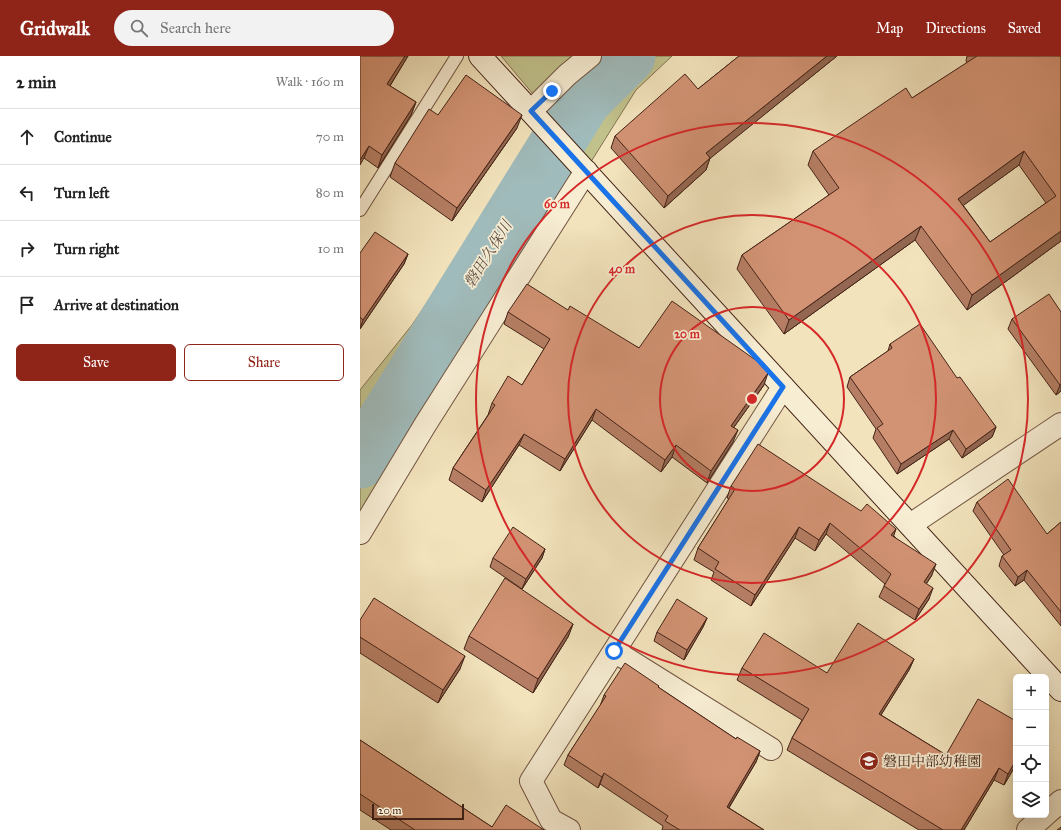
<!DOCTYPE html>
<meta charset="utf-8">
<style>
body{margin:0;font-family:"IM FELL Great Primer","Noto Serif JP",serif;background:#f2f2f2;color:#222}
.controls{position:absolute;right:12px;bottom:12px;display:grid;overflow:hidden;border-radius:6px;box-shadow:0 4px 16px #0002}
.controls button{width:36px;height:36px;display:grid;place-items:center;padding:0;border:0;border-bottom:1px solid #e0e0e0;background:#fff;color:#222;font:20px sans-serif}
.scale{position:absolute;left:12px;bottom:10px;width:92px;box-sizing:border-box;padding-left:4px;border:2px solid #442317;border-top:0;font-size:11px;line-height:14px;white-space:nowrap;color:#442317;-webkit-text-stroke:3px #f7edd3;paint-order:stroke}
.stop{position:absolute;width:12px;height:12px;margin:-9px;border:3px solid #1a73e8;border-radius:50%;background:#fff}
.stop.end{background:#1a73e8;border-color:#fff;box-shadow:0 1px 4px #0008}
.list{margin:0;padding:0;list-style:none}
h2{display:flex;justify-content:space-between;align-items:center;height:52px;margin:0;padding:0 16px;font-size:17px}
h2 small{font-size:13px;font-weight:400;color:#767676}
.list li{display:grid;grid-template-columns:26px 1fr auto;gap:12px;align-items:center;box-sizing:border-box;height:56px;padding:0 16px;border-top:1px solid #e0e0e0}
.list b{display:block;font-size:15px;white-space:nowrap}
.list em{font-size:13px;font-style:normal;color:#767676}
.actions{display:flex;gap:8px;padding:12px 16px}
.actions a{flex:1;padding:9px 0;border:1px solid #8f2418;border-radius:6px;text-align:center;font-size:14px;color:#8f2418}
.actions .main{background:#8f2418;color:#fff}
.icon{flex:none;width:22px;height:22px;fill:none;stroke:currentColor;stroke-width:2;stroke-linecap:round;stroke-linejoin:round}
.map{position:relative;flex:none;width:701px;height:774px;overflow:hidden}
header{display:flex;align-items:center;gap:24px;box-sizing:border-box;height:56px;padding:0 20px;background:#8f2418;color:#fff}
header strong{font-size:19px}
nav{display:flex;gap:22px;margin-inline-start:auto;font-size:14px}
.search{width:280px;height:36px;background:#f2f2f2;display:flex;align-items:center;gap:10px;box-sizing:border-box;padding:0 14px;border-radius:22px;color:#767676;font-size:15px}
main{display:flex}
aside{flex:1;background:#fff}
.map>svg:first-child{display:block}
.green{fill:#c1c18c;stroke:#827252}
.water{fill:#a0bbbb;stroke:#7b7e79}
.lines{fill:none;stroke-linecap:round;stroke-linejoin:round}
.river{stroke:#a0bbbb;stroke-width:55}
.lane-casing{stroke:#705340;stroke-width:14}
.street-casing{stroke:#705340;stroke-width:24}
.secondary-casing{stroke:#442317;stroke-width:24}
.lane{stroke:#f7edd3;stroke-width:12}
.street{stroke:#f7edd3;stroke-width:22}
.secondary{stroke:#f7edd3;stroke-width:22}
.wall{fill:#b57e64;stroke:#442317;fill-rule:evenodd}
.shaded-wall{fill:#936751;stroke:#442317}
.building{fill:#d29374;stroke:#442317;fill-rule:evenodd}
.route{stroke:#1a73e8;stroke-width:5}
.ring{fill:none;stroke:#d62828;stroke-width:2}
.labels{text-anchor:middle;stroke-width:3.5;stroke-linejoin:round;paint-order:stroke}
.poi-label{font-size:14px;fill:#442317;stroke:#f7edd3;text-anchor:start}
.water-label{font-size:15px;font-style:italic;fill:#605148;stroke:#f7edd3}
.centre{fill:#d62828;stroke:#f7edd3;stroke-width:2}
.ring-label{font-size:12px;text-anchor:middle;font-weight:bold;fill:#d62828;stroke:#f7edd3;stroke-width:3.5;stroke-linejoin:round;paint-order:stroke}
</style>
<header>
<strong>Gridwalk</strong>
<div class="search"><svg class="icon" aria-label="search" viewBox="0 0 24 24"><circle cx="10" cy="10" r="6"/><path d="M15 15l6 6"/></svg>Search here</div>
<nav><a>Map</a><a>Directions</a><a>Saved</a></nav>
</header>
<main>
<aside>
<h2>2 min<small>Walk · 160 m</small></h2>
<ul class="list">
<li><svg class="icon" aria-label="ahead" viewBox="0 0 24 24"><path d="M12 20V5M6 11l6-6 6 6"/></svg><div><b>Continue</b></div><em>70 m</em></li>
<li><svg class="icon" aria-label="left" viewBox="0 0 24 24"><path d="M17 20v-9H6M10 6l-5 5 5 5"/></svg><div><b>Turn left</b></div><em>80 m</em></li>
<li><svg class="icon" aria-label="right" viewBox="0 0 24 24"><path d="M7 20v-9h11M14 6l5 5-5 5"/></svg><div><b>Turn right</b></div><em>10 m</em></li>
<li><svg class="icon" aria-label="arrive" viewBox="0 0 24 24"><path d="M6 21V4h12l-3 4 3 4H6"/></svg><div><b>Arrive at destination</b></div></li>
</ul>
<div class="actions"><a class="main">Save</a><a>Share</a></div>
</aside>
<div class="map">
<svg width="701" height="774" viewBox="0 0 701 774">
<rect width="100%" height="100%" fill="#f2e3bc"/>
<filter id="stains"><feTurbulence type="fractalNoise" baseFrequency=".005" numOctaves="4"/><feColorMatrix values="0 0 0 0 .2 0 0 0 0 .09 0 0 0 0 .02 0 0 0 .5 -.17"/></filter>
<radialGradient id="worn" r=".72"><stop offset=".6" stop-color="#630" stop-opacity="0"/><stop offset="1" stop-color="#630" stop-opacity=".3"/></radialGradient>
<path class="green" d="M141,0h85l-34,35 -19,3z
M240,0h72l-36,34 -140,223 -136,222v-145l52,-65 144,-215z"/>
<path class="water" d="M49,325l-49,86v-17z"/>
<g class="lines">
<path class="river" d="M0,405l224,-361 44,-44"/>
<g class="lane-casing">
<path id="lane" d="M0,154l97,-154"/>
</g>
<g class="street-casing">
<path id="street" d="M171,55l36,-36 23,-19
M550,469l151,-101
M0,477l65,-108 161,-254
M254,595l157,98
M686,758l15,-13
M209,774l-18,-10 -20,-39 252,-394
M668,774l17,-15"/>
</g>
<g class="secondary-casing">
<path id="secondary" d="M120,0l581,634"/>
</g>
<use href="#lane" class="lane"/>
<use href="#street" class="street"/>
<use href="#secondary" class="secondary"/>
</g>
<path class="wall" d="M0,0h48l-18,30 26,16 -5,13 -33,53 -14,-10z
M379,0h98l-127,102 -4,12 -42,38 -53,-60 4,-12 83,-47z
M607,0h94v185l-94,69 -52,-70 -131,94 -47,-65 5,-14 87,-60 -21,-30 5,-14 99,-53 55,-35 -1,-2zM659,109l27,38 -56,39 -27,-37z
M78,59l79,13 -65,93 -62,-44 5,-14z
M0,197l48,1 -4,10 -44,65z
M208,254l71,38 125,37 -30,42 -1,15 -26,41 -35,-26 -11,15 -69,-52 -32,51 -41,-26 -37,57 -33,-22 4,-12 35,-53 4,-12 30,-18 22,-36 -40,-25 4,-12z
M701,256v79l-5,4 -48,-66 4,-10z
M530,288l67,34 39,49 -4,10 -30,21 -13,-19 -52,35 -24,-36 3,-9 -29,-42 3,-10 38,-26z
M371,430l163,50 38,39 -6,9 3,15 -14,21 -36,-23 6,-13 -59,-50 -11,17 -20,-13 -44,68 -40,-26 3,-8 -20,-12 4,-12 31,-49 -2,-1z
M617,446l70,32 14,-12v104l-37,-46 -9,6 -16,-20 3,-10 2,-1 -31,-44z
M185,493l-3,9 -20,31 -32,-22 3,-9z
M347,562l-4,9 -19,33 -30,-19 3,-9z
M0,564l100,49 -22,34 -78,-50z
M213,568l-5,13 -35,56 -69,-44 5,-13z
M554,603l-5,11 -28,45 65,40 70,-34v47h-2l-10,17 -10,-5 -30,50h-45l-132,-80 5,-12 10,-18 -65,-40 5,-12 85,5z
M299,630l-1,1 78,52 24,12 -4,11 -27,46 35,22h-102l1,-4 -63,-42 -2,4 -34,-23 4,-10 32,-49 4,-11z
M0,684l132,87 52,3h-153l-31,-20z"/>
<path class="shaded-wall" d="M45,0h3l-25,41 4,-13z
M467,0h10l-135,109 4,-12z
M56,46l-5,13 -33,53 4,-13z
M162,59l-5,13 -65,93 5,-13z
M9,90l-5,12 -4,7v-5z
M664,95l-5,14 -66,48 5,-14z
M350,102l-4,12 -42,38 4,-12z
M561,170l-6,14 -131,94 5,-14z
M701,175v10l-94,69 5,-15z
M48,198l-4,10 -44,65 3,-9z
M408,317l-4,12 -37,52 4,-11z
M701,328v7l-5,4 4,-10z
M236,353l-4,11 -32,51 5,-12z
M636,371l-4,10 -30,21 4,-9z
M378,374l-5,12 -26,41 4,-12z
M593,374l-4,9 -52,35 4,-10z
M164,378l-5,11 -37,57 4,-12z
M316,389l-4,12 -11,15 4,-12z
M470,467l-4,11 -11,17 4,-11z
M439,471l-4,11 -44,68 4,-11z
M536,473l-4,12 -1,-6z
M185,493l-3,9 -20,31 4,-10z
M576,508l-4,11 -12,19 4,-12z
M667,514l-3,10 -9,6 3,-9z
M573,532l-4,11 -14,21 4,-11z
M347,562l-4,9 -19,33 3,-10z
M213,568l-5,13 -35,56 5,-14z
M105,600l-5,13 -22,34 5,-13z
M554,603l-5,11 -35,56 5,-12z
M400,695l-4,11 -33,55 4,-10z
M656,704v2l-2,6 -10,17 4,-11z
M639,712l-5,12 -30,50h-3z
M244,717l-4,11 -2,4 4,-11z"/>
<path class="building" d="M0,0h45l-18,28 29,18 -34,53 -13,-9 -9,14z
M379,0h88l-121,97 4,5 -42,38 -53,-60 70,-62 13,15z
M617,0h84v175l-89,64 -51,-69 -132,94 -47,-65 97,-67 -26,-37 93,-63 6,10zM664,95l32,45 -66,46 -32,-43z
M106,19l56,40 -65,93 -62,-45 34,-54 9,6z
M15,176l33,22 -45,66 -3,-3v-64z
M167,228l41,26 2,-4 69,42 33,-47 85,60 11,12 -37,53 7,4 -27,41 -35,-26 -11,15 -69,-51 -31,50 -41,-25 -38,56 -33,-22 42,-63 -3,-2 16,-27 14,9 28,-46 -42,-27z
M689,238l12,18v72l-1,1 -48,-66z
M560,268l37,54 3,-1 36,50 -30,22 -13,-19 -52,34 -24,-36 6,-4 -33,-47 42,-29 -2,-4z
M398,388l103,67 6,-7 29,25 -5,6 45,29 -12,18 9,6 -14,21 -35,-23 7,-12 -61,-51 -11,17 -20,-13 -44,68 -40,-26 4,-7 -21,-14 37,-59 -4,-3z
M648,423l39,55 14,-12v90l-34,-42 -9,7 -16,-21 9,-6 -34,-48z
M153,471l32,22 -19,30 -33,-21z
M145,522l68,46 -35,55 -69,-43z
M14,542l91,58 -22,34 -83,-53v-17z
M317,543l30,19 -20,32 -30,-18z
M498,567l56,36 -35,55 67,41 32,-56 38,22v39l-8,14 -9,-6 -38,62h-18l-151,-92 17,-29 -67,-41 22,-35 63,40z
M265,607l34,23 -1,1 78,52 1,-2 23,14 -33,56 37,23h-84l-15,-9 3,-5 -64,-43 -2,4 -34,-22 38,-59 -2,-1z
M0,684l132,87 14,-22 38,25h-129l-55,-36z
M701,771v3h-4z"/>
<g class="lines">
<path class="route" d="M192,35l-21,20 252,276 -169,264"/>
</g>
<g class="ring">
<circle cx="392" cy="343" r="92"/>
<circle cx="392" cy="343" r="184"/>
<circle cx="392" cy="343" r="276"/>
</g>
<defs>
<g id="school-disc" transform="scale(1)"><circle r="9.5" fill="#8f2418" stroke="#f7edd3"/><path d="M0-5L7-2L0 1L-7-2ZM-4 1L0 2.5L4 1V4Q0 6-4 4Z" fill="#fff"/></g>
</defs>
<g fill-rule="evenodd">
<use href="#school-disc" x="509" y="705"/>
</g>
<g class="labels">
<g class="poi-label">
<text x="523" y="710">磐田中部幼稚園</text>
</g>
<g class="water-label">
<text transform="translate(128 198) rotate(-58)" y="5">磐田久保川</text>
</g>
</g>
<circle cx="392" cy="343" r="6" class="centre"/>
<g class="ring-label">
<text x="197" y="152">60 m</text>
<text x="262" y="217">40 m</text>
<text x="327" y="282">20 m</text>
</g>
<rect width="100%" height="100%" filter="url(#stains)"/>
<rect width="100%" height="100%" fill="url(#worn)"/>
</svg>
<div class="controls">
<button>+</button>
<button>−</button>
<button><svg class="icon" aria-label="locate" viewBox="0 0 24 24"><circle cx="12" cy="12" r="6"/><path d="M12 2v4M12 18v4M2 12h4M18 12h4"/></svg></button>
<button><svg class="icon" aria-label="layers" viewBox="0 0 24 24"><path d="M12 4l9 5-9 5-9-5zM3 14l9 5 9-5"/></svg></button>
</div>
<div class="scale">20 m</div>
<div class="stop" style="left:254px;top:595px"></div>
<div class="stop end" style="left:192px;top:35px"></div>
</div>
</main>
